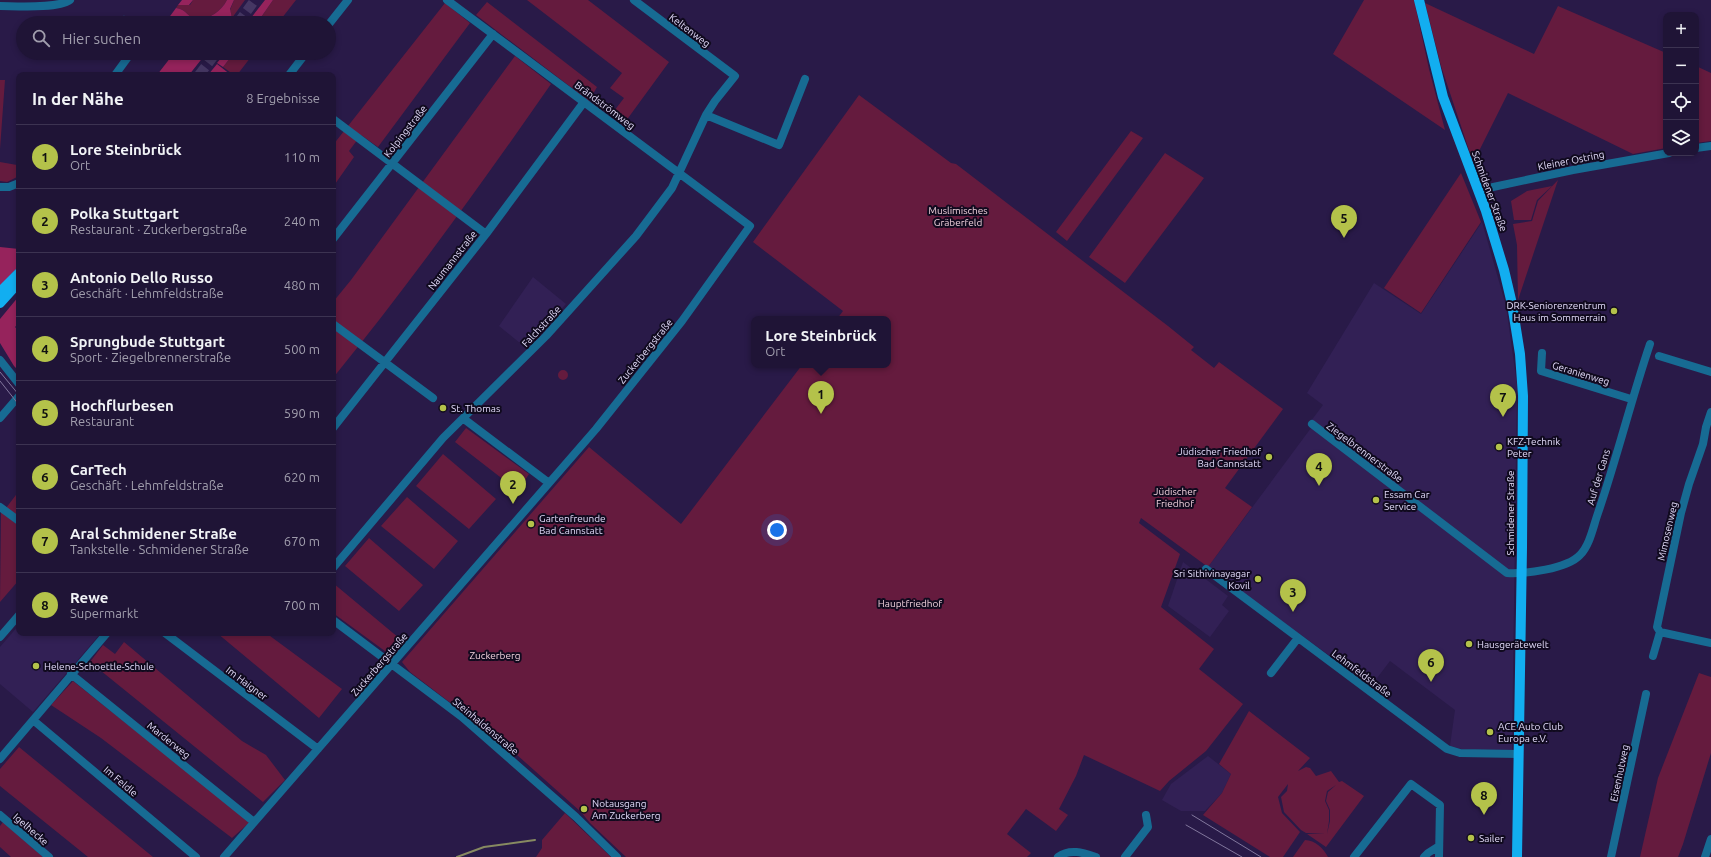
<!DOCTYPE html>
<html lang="de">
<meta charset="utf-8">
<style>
body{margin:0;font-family:Ubuntu,sans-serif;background:#2c2142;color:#f1f3f6}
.controls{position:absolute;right:12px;top:12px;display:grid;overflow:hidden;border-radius:8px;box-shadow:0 2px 6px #0003}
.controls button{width:36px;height:36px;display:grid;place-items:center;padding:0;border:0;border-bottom:1px solid #3c3351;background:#1f1436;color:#f1f3f6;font:20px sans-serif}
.you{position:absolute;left:777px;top:530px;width:14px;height:14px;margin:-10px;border:3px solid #fff;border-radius:50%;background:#1a73e8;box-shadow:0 0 0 6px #1a73e833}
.badge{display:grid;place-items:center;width:26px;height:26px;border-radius:50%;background:#b4c24a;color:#111;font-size:13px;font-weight:700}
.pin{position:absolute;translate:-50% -33px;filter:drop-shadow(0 1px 2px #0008)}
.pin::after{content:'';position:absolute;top:21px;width:14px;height:12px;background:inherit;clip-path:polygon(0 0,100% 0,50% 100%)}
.popup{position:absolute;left:751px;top:316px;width:140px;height:52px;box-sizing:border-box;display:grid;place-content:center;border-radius:8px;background:#1f1436;filter:drop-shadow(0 1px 3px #0005);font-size:13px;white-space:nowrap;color:#a19ead}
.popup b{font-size:15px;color:#f1f3f6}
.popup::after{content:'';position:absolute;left:50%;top:100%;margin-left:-8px;border:8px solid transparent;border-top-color:#1f1436}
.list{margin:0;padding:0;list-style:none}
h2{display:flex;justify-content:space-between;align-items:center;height:52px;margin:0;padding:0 16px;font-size:17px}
h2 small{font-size:13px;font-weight:400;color:#a19ead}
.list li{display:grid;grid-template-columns:26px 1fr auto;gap:12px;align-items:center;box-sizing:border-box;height:64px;padding:0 16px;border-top:1px solid #3c3351}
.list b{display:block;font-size:15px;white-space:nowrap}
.list p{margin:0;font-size:13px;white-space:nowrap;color:#a19ead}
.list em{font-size:13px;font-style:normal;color:#a19ead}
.icon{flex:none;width:22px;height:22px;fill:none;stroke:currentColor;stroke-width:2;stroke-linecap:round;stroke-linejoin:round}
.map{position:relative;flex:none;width:1711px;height:857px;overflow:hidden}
.search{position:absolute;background:#1f1436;box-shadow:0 2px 6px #0003;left:16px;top:16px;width:320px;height:44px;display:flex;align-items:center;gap:10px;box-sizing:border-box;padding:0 14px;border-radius:22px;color:#a19ead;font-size:15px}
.panel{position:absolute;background:#1f1436;box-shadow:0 2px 6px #0003;left:16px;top:72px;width:320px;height:564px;border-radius:8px}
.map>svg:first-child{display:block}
.built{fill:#322055}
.green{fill:#651b3e;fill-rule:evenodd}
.forest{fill:#96235c}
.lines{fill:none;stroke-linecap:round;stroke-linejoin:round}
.stream{stroke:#878a61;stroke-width:2}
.major-tunnel{stroke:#453763;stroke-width:10;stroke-dasharray:10 5;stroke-linecap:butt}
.minor{stroke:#176b93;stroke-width:8}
.major{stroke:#12aef0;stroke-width:10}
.tram{stroke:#82779d;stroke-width:1}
.poi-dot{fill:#b4c24a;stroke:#100a1e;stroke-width:1.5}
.labels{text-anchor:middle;stroke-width:4;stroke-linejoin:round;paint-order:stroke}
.street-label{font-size:10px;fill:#e2dbf9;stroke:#100a1e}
.park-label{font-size:10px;fill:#f0d1dc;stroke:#100a1e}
.poi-label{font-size:10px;fill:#e2dbf9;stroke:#100a1e;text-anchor:start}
</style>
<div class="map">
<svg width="1711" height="857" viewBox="0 0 1711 857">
<rect width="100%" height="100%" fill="#291a48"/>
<path class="built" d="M1482,222l24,84 11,79 -5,365 -51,-1 -11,-3 5,-36 -65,-49 -19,25 -163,-119 106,-143 -3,-3 12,-16 -16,-12 67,-110 47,31z
M533,277l33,27 -40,44 -27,-22z
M1183,562l45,34 -6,9 7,6 -19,26 -42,-31z
M19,625v8h82l-68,79 -33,-28v-37z
M1208,756l23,18 -9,19 -17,18h-24l-19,-11 9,-16z"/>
<path class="green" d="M193,0h34c-6,12 -17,17 -29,22 -9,-4 -12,-13 -22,-14l2,-3h12z
M234,0h11l-13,18 -2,-8z
M273,0h23l-18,23h-21z
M527,0h61l81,62 -46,63 -12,-10 13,-17 -14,-10 12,-15z
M1364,0h50l15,69 16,61 -112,-76z
M487,2l110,85 -8,14 -113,-86z
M445,3l25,20 -92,124 -17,-12 -12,16 5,6 -21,30v-42z
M1425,3l109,51 24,-48 108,47v95l-33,6 -125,-61 -31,62 -6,1 -30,-90z
M234,53h20l-17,22h-3l-11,-8z
M515,56l36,28c-70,101 -141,199 -218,294v-76l18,-22z
M1696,66l15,7v68l-15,2z
M0,80h5l-5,69z
M859,95l92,68 5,1 212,162 26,21 -3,3 23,18 5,-6 64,47 -58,79 27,19 -44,60 -67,-49 -2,5 41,31 -19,53 53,42 -15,20 44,35 -37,47 -37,30 -9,10 -76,-36 -8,21 -17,33 9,6 -12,16 -30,-22 -19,25 24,19 -4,4h-401l-36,-34 -9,-11 -74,-66 -97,-74 -8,-10 187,-215 92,77 121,-159h86v-46h-51l6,-8 -90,-69z
M1131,131l12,7 -76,103 -11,-9z
M1165,153l39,25 -79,105 -36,-26z
M0,162l17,3 2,-2v13l-12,6 -7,-1z
M1461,173l20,49 -60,91 -37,-25z
M1558,180l-40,120 -1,-55 -4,-21 19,-3 6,-20z
M1552,186l-15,14 -6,20h-17l-3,-19 16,-10z
M558 375a5 5 0 1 1 10 0a5 5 0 1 1-10 0Z
M466,428l63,46 -11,17 -63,-49z
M443,454l53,45 -27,30 -53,-43z
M19,491v26l-13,-9z
M407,497l51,44 -24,28 -53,-43z
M1,511l18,15v54l-19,22z
M369,538l54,47 -24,26 -54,-45z
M333,583l72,60 -12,14 -60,-44z
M217,633h49l76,56 -23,29z
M124,642l118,99 24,14 19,25 -22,22 -173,-140 13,-17 12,9z
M1699,673l12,4v76l-28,91 -5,13h-38l18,-79z
M73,681l177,141 -18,16 -131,-100 -50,-33z
M1249,711l61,47 -12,13 8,-4 4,1 6,8 15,-5 8,11 3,-1 22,15 -38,51 -19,-13 18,-1h-19l-5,-3 -17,-18 -3,-15 6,-6 1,-7 -10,13 4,16 18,19 -17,25h-13l-67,-42 19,-22 9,-19 -12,-10zM1336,785l-8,7 -2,9 4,9v11l-3,13 2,-13v-11l-4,-9 2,-10z
M19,747l134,110h-65l-88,-71v-17z
M565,813l46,44h-75l6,-9v-8z
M3,822l40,35h-32l-11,-10v-21z
M1305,840c10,0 19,9 23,17h-35z"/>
<path class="forest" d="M182,0h11l-4,5h-11z
M227,0h7l-4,9 2,9 -4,5h-63l11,-15c10,1 13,10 22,14 12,-5 23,-10 29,-22z
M265,0h8l-16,23h-10z
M174,53h26l4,3 -15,19h-32z
M225,53h9l-11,14 -6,-4z
M217,64l14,11h-23z
M0,247l19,2v17l-19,20z
M19,296v27l-4,4 4,4v40l-5,-5 -14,-23v-24z"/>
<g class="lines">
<path class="stream" d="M457,857l27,-10 51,-7"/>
<path class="major-tunnel" d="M238,23l17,-23
M199,75l17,-22"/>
<path class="minor" d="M0,6c15,0 58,3 70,-6
M124,20l4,3
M329,24l19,-24
M115,75l16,-22
M289,75l17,-22
M706,115l73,30 26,-66
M333,119l153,115
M1696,148l15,-2
M0,187h9l10,-4
M1479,190l94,-20 96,-17
M333,239l160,-205
M333,324l100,74
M1542,353l-1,18 90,28
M1659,356l52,16
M0,360l19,24
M0,418l19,-22
M464,419l85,64
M1312,424l195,149c18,1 60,-4 73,-18 10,-10 13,-28 18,-42 19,-55 33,-113 52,-169
M333,428l153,-194 98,-132
M0,507l19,14
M333,568l110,-130 103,-102 90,-100 36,-48 34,-73 9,-14 20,-25 -101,-76
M1206,569l241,180 13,4 59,1
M333,620l129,97 114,100 41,40
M1660,632l51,11
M165,633l153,116
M0,637l19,-22
M1653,656l7,-24 -3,-5 24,-114 8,-29 14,-40 3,-17 5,-15
M1271,673l27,-35
M71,674l183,148
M33,720l163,137
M0,759l107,-126
M0,815l49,42
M224,857l372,-428 86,-108 68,-95 -303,-226
M1058,857c12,-9 26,-4 38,0
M1125,857l23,-30 -2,-12
M1354,857l57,-73 29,21 -1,52
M1424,857l4,-4 11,-7
M1611,857l35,-163
M1705,857l6,-18"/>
<path class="major" d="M1419,0l24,97 43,114 18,59 8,34 8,50 3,42 -1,152 -5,309
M0,292l19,-19
M0,303l19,-21"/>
<path class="tram" d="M0,372l19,23
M0,381l19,24
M1192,815l69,42
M1186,825l56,32"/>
</g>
<g class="poi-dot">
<circle cx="1614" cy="311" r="4"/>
<circle cx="443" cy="408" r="4"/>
<circle cx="1499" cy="447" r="4"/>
<circle cx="1269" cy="457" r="4"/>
<circle cx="1376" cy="500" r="4"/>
<circle cx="531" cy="524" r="4"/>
<circle cx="1258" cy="579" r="4"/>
<circle cx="1469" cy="644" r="4"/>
<circle cx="36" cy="666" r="4"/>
<circle cx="1490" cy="732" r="4"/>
<circle cx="584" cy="809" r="4"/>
<circle cx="1471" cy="838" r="4"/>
</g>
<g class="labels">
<g class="street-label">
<text transform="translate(690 30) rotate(37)" y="4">Keltenweg</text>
<text transform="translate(605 105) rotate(37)" y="4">Brändströmweg</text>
<text transform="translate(405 131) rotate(-52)" y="4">Kolpingstraße</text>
<text transform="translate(1571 160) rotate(-11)" y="4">Kleiner Ostring</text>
<text transform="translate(1490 191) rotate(70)" y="4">Schmidener Straße</text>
<text transform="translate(452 260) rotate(-52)" y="4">Naumannstraße</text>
<text transform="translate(541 326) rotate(-47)" y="4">Falchstraße</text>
<text transform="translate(645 351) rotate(-51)" y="4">Zuckerbergstraße</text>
<text transform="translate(1581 373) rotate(17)" y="4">Geranienweg</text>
<text transform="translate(1365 452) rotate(37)" y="4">Ziegelbrennerstraße</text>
<text transform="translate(1598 477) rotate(-73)" y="4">Auf der Gans</text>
<text transform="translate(1510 513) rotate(-90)" y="4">Schmidener Straße</text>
<text transform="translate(1667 531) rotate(-77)" y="4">Mimosenweg</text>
<text transform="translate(379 664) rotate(-49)" y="4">Zuckerbergstraße</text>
<text transform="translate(1362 673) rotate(37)" y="4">Lehmfeldstraße</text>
<text transform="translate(247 683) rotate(37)" y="4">Im Haigner</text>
<text transform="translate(486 726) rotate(40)" y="4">Steinhaldenstraße</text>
<text transform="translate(169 740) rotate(39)" y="4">Marderweg</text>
<text transform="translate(1619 773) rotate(-78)" y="4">Eisenhutweg</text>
<text transform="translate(121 781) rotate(40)" y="4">Im Feldle</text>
<text transform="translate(31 829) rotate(41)" y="4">Igelhecke</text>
</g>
<g class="park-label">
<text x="958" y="214">Muslimisches<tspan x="958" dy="12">Gräberfeld</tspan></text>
<text x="1175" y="495">Jüdischer<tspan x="1175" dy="12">Friedhof</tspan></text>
<text x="910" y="607">Hauptfriedhof</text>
<text x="495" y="659">Zuckerberg</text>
</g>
<g class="poi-label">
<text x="1606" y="309" text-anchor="end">DRK-Seniorenzentrum<tspan x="1606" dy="12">Haus im Sommerrain</tspan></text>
<text x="451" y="412">St. Thomas</text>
<text x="1507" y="445">KFZ-Technik<tspan x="1507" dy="12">Peter</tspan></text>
<text x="1261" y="455" text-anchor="end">Jüdischer Friedhof<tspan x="1261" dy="12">Bad Cannstatt</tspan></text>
<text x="1384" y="498">Essam Car<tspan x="1384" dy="12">Service</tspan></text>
<text x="539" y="522">Gartenfreunde<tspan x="539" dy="12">Bad Cannstatt</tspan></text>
<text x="1250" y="577" text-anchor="end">Sri Sithivinayagar<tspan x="1250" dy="12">Kovil</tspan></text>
<text x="1477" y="648">Hausgerätewelt</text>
<text x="44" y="670">Helene-Schoettle-Schule</text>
<text x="1498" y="730">ACE Auto Club<tspan x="1498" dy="12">Europa e.V.</tspan></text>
<text x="592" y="807">Notausgang<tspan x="592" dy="12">Am Zuckerberg</tspan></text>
<text x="1479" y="842">Sailer</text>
</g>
</g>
</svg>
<div class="controls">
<button>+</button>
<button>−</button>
<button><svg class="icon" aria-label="locate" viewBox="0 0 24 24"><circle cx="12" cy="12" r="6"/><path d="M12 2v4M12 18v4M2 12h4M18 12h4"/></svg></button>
<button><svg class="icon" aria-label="layers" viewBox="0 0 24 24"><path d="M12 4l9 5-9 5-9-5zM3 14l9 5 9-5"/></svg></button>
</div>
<div class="you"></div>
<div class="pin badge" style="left:821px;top:414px">1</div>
<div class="popup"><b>Lore Steinbrück</b>Ort</div>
<div class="pin badge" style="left:513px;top:504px">2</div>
<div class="pin badge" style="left:1293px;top:612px">3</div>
<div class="pin badge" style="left:1319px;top:486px">4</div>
<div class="pin badge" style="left:1344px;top:238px">5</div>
<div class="pin badge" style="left:1431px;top:682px">6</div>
<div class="pin badge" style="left:1503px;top:417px">7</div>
<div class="pin badge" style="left:1484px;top:815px">8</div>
<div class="search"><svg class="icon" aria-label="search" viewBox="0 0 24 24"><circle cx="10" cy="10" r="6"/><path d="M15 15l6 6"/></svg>Hier suchen</div>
<section class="panel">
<h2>In der Nähe<small>8 Ergebnisse</small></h2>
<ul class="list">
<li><span class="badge">1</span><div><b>Lore Steinbrück</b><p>Ort</p></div><em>110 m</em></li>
<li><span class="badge">2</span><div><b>Polka Stuttgart</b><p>Restaurant · Zuckerbergstraße</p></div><em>240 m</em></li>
<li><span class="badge">3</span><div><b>Antonio Dello Russo</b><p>Geschäft · Lehmfeldstraße</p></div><em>480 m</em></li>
<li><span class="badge">4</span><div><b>Sprungbude Stuttgart</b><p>Sport · Ziegelbrennerstraße</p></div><em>500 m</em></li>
<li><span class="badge">5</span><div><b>Hochflurbesen</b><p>Restaurant</p></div><em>590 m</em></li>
<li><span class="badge">6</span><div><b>CarTech</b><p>Geschäft · Lehmfeldstraße</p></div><em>620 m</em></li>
<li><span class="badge">7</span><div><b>Aral Schmidener Straße</b><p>Tankstelle · Schmidener Straße</p></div><em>670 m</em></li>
<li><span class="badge">8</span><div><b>Rewe</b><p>Supermarkt</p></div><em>700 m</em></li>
</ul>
</section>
</div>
